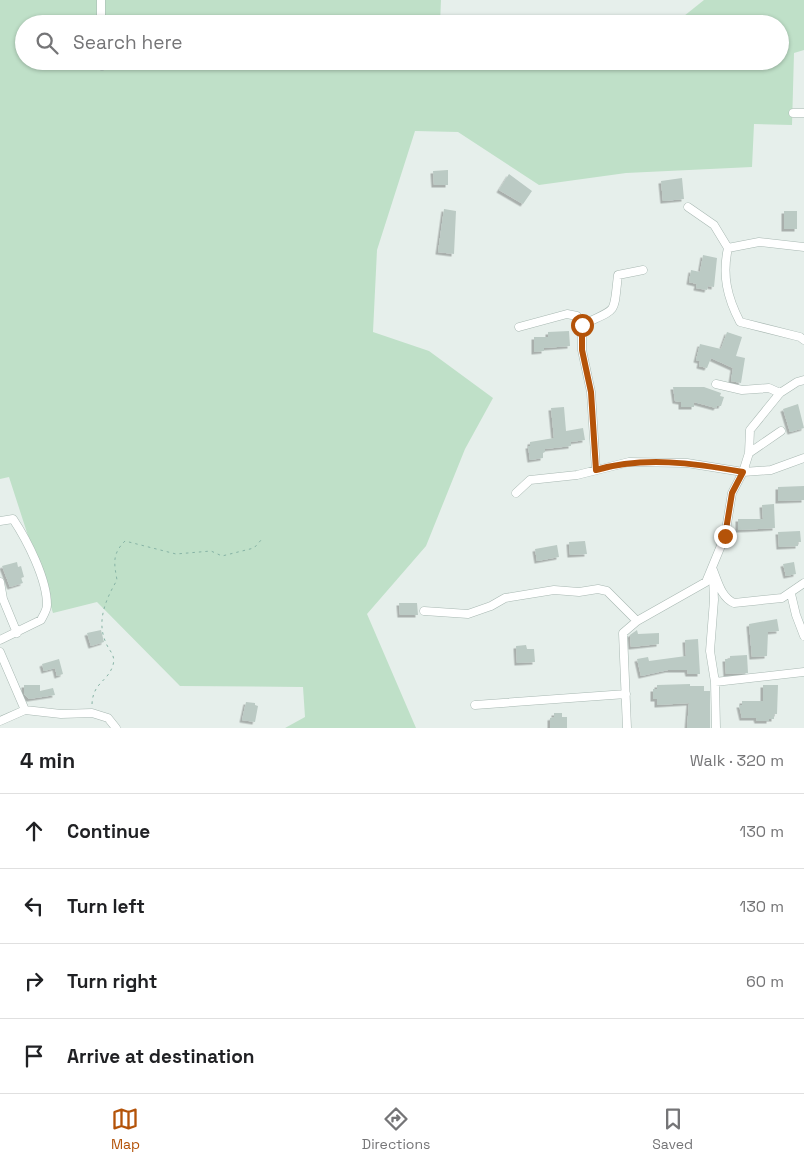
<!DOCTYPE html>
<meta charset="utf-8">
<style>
body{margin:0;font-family:"Space Grotesk",sans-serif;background:#f6f6f6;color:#202124}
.stop{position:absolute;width:15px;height:15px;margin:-11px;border:4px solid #b45309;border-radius:50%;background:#fff}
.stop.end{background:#b45309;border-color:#fff;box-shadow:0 1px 5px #0008}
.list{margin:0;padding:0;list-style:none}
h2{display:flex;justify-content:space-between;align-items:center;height:65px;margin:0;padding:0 20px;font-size:21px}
h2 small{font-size:16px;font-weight:400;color:#757577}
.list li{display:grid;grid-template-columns:32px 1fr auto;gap:15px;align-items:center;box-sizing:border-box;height:75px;padding:0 20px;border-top:1px solid #e0e0e0}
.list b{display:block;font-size:19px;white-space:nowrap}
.list em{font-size:16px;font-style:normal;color:#757577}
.icon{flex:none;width:28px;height:28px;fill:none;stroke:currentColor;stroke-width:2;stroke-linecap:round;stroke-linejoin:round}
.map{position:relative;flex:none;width:804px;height:728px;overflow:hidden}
.search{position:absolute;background:#fff;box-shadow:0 1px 4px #0004;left:15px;right:15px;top:15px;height:55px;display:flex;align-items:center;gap:12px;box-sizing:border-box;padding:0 18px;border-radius:28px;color:#757577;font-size:19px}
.sheet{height:365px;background:#fff}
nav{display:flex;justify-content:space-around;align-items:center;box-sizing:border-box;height:70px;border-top:1px solid #e0e0e0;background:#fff;font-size:14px;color:#757577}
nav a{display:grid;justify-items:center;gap:2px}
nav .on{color:#b45309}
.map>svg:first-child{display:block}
.green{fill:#bfe0c8}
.building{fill:#bbcac4;filter:url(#shadow)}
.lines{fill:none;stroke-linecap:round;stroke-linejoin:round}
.minor-casing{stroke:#a8b8b2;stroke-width:9}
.path{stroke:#86b3a5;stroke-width:1;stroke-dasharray:2.5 4;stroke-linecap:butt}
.minor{stroke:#fff;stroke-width:8}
.route{stroke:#b45309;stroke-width:6}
</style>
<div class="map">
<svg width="804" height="728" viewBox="0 0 804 728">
<defs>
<filter id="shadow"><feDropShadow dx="-2.5" dy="2.5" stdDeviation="0" flood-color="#0004"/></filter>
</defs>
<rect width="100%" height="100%" fill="#e6efeb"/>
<path class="green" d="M0,0h441l-1,24h-416v37h756v-37h-106l30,-24h100v50l-10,3 -2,72 -38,-1 -2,43 -126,6 -87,12 -81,-53 -43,-1 -38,119 -4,82 56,19 64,47 -28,51 -39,97 -59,68 49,114h-131l20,-11 -2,-30 -123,-1 -83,-84 -44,11 -44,-136 -9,2z"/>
<path class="building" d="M448,170v15h-14l-1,-14z
M509,174l23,17 -9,13 -24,-14z
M682,178l2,21 -21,2 -2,-20z
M444,209l12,2 -2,43 -16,-2z
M784,211h13v18h-13z
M703,255l14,3 -3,29 -6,-1 -1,4 -11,-2 1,-4 -8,-2 2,-12 9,2z
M569,331l1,15 -26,2v3l-10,1v-15h14v-5z
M727,332l15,5 -6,19 9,2 -4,25 -10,-2 2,-13 -22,-10 -4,10 -8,-2 1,-5 -4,-1 4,-16 21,5z
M673,387h31l17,6 -1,3 4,1 -3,9h-4l-1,2 -22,-6v5h-13v-5l-6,-1z
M798,404l6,24 -14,4 -7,-23z
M564,407l2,24 17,-3 2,12 -14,2v4l-26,3v3l-2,1v5l-13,2 -2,-14h2v-4l24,-4 -3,-30z
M804,486v14l-26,1v-14z
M774,504l1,24 -37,2v-11h25l-1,-14z
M800,531l1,11h-3v4l-19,1 -1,-15z
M585,541l2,13 -17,1 -1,-13z
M557,545l2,12 -22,4 -2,-12z
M17,562l1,5 3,-1 3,11 -3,1 2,5 -13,4 -8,-21z
M794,562l2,12 -10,2 -3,-12z
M399,603h18l1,12h-18z
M777,619l2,12 -11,1 -1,24 -15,1 -3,-33z
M101,630l3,12 -13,4 -4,-13z
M637,630l1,4 21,-1v11l-28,3 -1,-12z
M698,639l2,35h-12l-1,-4h-19l-27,6 -4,-17 11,-2 1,4 37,-5 -1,-16z
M526,645l1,4h7l1,13 -18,1 -1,-17z
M747,655l1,18 -22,1 -1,-15h5v-3z
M59,659l4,15 -6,2 -2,-8 -11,3 -2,-7z
M690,684v2h14v5h6v37h-23l2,-25 -32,2v-6h-4v-10h4v-4z
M24,685h16v6l13,-3 2,7 -26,4 -5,-5z
M763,685h15l-1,29h-3v5h-5v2h-12l-1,-3h-14l-3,-13h3v-4h21z
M246,702l9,1v2l3,1 -3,16 -13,-2z
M554,713h8v4h5v11h-17v-10l4,-1z"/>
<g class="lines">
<g class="minor-casing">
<path id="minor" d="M101,0v24
M102,61v5
M793,113h11
M688,207l26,18 14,23c-6,27 -1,49 12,74l60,15 4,3
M728,248l31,-6 45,5
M519,327l48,-13 10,2 5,9
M716,384l26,6 27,-2 11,5
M749,453l32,-22
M596,470l-5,-78 -9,-42v-25c37,-18 31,-9 36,-50l25,-5
M516,493l14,-13 47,-5 52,-13 58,1 56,9 28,-2 33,-12
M0,521l13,-2c14,21 34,60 34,86 0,5 -4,11 -6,15l-41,20
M713,570c5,12 8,27 21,33l48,-5 22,-15
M713,577l1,23 -4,51 5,31
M0,582l3,17 14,34
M791,594l5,21 8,21
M424,611l44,3 23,-8 14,-8 49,-8 25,2 19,-3 9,2 30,30
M0,652l25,58
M475,705l151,-11
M0,721l25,-11 36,4 31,-1 16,5 8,10
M627,728l-4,-95 14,-12 69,-39 19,-46 7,-43 11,-21 6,-19 1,-23 30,-37 17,-11 7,-2
M716,728l-1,-46 89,-10"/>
</g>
<path class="path" d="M92,704c1,-22 16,-22 21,-39 3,-10 -4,-14 -7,-22 -10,-22 0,-44 11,-63 -3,-17 -5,-26 8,-39l51,13 35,-3 11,5 32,-8 8,-9"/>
<use href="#minor" class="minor"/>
</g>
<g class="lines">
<path class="route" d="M582,325v25l9,42 5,78c48,-14 98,-7 147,2l-11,21 -7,43"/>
</g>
</svg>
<div class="stop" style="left:582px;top:325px"></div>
<div class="stop end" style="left:725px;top:536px"></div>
<div class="search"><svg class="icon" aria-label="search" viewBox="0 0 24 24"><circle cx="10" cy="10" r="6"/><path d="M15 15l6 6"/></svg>Search here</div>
</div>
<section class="sheet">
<h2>4 min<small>Walk · 320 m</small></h2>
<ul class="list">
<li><svg class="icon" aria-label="ahead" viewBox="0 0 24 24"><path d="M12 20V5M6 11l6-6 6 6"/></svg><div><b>Continue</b></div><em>130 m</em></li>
<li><svg class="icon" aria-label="left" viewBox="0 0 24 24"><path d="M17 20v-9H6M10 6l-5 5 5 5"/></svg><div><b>Turn left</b></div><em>130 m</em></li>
<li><svg class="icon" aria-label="right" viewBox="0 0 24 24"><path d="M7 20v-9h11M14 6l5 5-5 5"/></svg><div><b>Turn right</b></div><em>60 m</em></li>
<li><svg class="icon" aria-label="arrive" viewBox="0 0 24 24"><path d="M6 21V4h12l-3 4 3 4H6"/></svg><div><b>Arrive at destination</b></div></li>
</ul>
</section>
<nav>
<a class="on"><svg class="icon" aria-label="map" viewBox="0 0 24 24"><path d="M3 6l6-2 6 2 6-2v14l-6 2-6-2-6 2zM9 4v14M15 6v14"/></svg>Map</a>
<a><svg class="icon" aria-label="directions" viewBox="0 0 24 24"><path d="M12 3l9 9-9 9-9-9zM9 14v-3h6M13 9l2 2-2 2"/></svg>Directions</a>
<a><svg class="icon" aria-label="saved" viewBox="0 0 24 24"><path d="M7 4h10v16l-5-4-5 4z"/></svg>Saved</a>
</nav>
